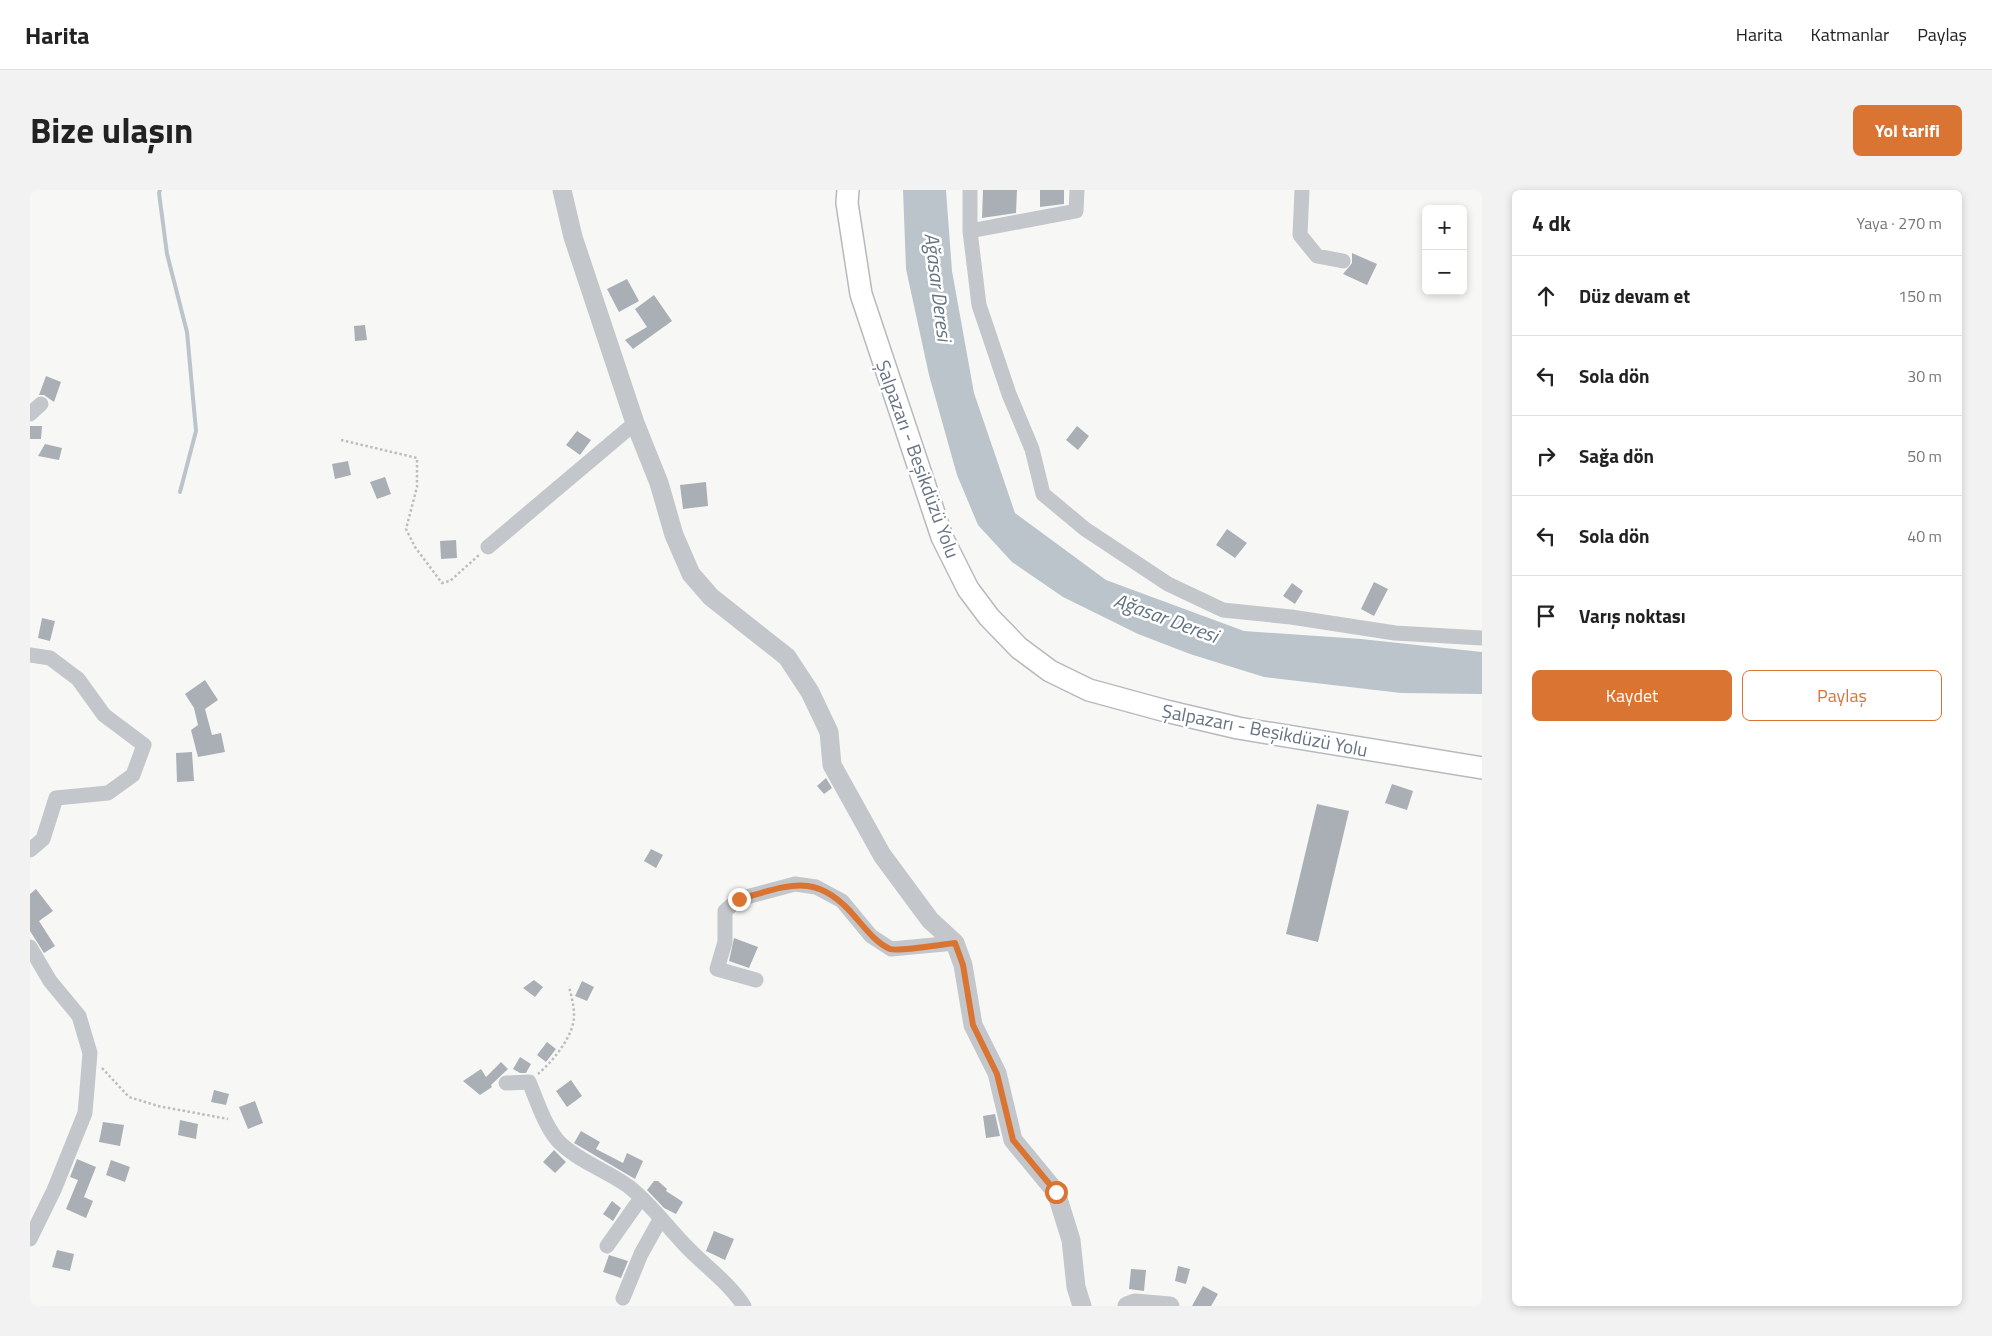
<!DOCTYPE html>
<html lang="tr">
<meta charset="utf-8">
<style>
body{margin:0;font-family:"Titillium Web",sans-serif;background:#f2f2f2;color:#222}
.controls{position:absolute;right:15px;top:15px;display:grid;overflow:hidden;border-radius:8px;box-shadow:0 2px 8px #0003}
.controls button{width:45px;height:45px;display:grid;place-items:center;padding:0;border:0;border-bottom:1px solid #e0e0e0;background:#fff;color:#222;font:25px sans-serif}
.stop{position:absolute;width:15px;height:15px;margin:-11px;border:4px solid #da7432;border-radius:50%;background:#fff}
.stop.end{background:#da7432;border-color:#fff;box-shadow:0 1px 5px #0008}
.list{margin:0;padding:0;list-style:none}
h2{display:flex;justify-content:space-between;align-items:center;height:65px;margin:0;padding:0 20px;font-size:21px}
h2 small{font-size:16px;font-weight:400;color:#767676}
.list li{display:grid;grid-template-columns:32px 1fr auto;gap:15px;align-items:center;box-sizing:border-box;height:80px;padding:0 20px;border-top:1px solid #e0e0e0}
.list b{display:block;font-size:19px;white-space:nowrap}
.list em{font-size:16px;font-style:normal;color:#767676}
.actions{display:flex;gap:10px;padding:15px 20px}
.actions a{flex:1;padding:11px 0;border:1px solid #da7432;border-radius:8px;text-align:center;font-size:18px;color:#da7432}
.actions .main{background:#da7432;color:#fff}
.icon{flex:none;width:28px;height:28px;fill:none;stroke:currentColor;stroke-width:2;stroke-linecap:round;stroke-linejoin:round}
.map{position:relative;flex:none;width:1452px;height:1116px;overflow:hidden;border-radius:8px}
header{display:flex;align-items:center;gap:30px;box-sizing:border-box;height:70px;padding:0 25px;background:#fff;border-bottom:1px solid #e0e0e0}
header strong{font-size:24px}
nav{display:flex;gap:28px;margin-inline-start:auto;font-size:18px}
.intro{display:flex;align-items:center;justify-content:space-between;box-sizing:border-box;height:120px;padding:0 30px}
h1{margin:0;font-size:35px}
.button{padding:12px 22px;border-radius:8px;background:#da7432;color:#fff;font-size:18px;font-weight:700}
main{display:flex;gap:30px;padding:0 30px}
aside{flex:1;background:#fff;border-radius:8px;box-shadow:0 2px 8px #0003}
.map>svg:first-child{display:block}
.water{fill:#bbc4ca}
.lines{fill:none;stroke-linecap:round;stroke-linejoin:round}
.stream{stroke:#bbc4ca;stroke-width:4}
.building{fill:#aaafb6}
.secondary-casing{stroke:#b6b9be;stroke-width:24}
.path{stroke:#bbbdc0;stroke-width:2.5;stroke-dasharray:2.5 2.5;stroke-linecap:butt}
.minor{stroke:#c3c6ca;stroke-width:15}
.tertiary{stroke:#c3c6ca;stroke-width:19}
.secondary{stroke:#fff;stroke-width:21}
.route{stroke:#da7432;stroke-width:6}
.labels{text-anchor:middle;stroke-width:5;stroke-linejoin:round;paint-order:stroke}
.street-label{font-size:19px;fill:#687384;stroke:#fff}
.water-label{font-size:20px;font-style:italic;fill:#647480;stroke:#fff}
</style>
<header>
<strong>Harita</strong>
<nav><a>Harita</a><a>Katmanlar</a><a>Paylaş</a></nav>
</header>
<div class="intro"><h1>Bize ulaşın</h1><a class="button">Yol tarifi</a></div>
<main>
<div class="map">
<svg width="1452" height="1116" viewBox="0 0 1452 1116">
<rect width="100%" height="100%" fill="#f7f8f5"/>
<path class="water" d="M873,0h43l6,81 22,122 41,120 91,67 138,51 117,8 121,13v42l-81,-1 -137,-16 -74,-23 -52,-20 -75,-37 -51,-35 -34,-37 -21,-50 -28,-100 -23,-106z"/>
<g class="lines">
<path class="stream" d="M130,0l-1,3 8,61 20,78 9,99 -16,61"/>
</g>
<path class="building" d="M953,0h34l-1,23 -34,5z
M1010,0h24v14l-24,3z
M1322,63l25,11 -10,21 -24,-11 9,-11z
M597,89l12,22 -20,11 -12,-23z
M624,105l18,26 -39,28 -8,-9 22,-13 -12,-18z
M335,135l2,15 -12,1 -1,-15z
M16,186l15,6 -7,20 -10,-7h-5z
M0,236h12l-1,13h-11z
M1047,236l12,10 -11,14 -12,-10z
M547,241l14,9 -11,15 -14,-10z
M15,254l17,4 -3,12 -21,-4z
M318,271l3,14 -16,4 -3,-15z
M355,287l6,17 -14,5 -7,-17z
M676,292l2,24 -25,3 -3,-24z
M1197,339l20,14 -12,15 -19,-13z
M426,350l1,18 -16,1 -1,-18z
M1344,392l14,7 -14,27 -13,-7z
M1262,393l11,8 -8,13 -12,-8z
M12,428l13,3 -5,20 -12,-3z
M175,490l13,20 -13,9 7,26 9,-2 4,19 -27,5 -7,-27 7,-5 -4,-17 -9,-14z
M162,562l2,29 -17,1 -1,-29z
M796,588l6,10 -8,6 -7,-8z
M1362,594l21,7 -6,19 -22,-7z
M1287,614l32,7 -31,131 -32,-8z
M621,659l12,6 -7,13 -12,-7z
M6,699l17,22 -14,10 16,25 -11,7 -14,-22v-37z
M704,748l24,9 -9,21 -20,-7z
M504,790l9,7 -8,10 -12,-9z
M552,791l12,6 -7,14 -12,-5z
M517,852l9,7 -10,13 -9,-7z
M490,867l11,7 -5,9h-6l-7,-4z
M471,872l7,7 -17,16 1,2 -12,8 -17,-14 18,-12 5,8z
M541,890l11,16 -15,11 -11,-16z
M184,900l15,4 -3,11 -15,-3z
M225,911l8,22 -15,6 -9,-22z
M965,924l5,22 -14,2 -3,-22z
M150,930l18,4 -2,15 -18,-4z
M73,932l21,3 -4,21 -21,-4z
M551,941l19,11 -4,7 27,14 4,-10 16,8 -8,18 -61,-36z
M524,960l12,12 -11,11 -12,-11z
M47,969l19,8 -12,30 9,4 -7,17 -20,-9 12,-29 -8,-3z
M81,970l19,7 -5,15 -19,-7z
M624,991h4l9,8 -1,2 17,11 -7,12 -12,-6 -17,-18z
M582,1011l9,7 -8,13 -10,-7z
M684,1041l20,8 -9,21 -19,-9z
M27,1060l17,4 -4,17 -18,-4z
M579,1065l19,6 -7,17 -18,-6z
M1148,1076l12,3 -4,15 -11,-3z
M1101,1079l15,1 -2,21 -15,-2z
M1173,1096l15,8 -7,12h-19z"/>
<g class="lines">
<g class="secondary-casing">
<path id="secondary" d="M818,0l-1,13 14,91 81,243 26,52 21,28 30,31 31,23 39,19 77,21 72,17 244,40"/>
</g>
<path class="path" d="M311,250l76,18v29l-11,42 9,18 27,36 8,-2 29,-26
M72,878l27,29 29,9 70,13
M508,884c15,-13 37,-39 36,-60 0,-9 -3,-19 -5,-28"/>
<path class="minor" d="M940,0v41l9,74 30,89 23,55 11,45 42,35 83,55 55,26 68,7 104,16 87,5
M1272,0l-2,45 17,21 26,5
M940,41l106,-20 1,-21
M0,224l11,-10
M458,357l147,-124
M0,465l20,3 28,21 26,36 40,30 -11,30 -25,18 -52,5 -13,41 -13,11
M0,757l20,34 29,35 11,37 -5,60 -31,77 -24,49
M726,790l-39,-11 8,-27v-31l14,-12 26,-7 30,-8 21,3 26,14 29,35 20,13 64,-6
M476,893l23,-1c8,18 16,46 31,61 20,19 46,27 68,43 21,16 37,38 55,57 20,22 45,38 61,63
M577,1056l34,-48
M593,1108l18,-44 20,-36"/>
<path class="tertiary" d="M532,0l11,47 62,186 24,60 15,52 17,39 20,23 76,60 23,35 19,40 3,33 50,90 48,65 25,23 8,22 10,60 24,48 16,67 43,52 15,48 5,47 6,19
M1097,1116l8,-3 35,3"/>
<use href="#secondary" class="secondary"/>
</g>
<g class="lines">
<path class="route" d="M709,709c52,-14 78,-28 117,19 10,11 20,25 34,31 8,3 54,-5 65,-6l8,22 10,60 24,49 16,66 43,52"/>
</g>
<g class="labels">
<g class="street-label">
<text transform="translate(888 269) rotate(70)" y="7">Şalpazarı - Beşikdüzü Yolu</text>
<text transform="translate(1235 540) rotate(11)" y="7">Şalpazarı - Beşikdüzü Yolu</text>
</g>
<g class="water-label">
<text transform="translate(908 97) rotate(83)" y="7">Ağasar Deresi</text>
<text transform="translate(1136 428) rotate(20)" y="7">Ağasar Deresi</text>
</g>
</g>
</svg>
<div class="controls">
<button>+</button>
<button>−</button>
</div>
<div class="stop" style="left:1026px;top:1002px"></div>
<div class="stop end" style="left:709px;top:709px"></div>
</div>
<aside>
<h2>4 dk<small>Yaya · 270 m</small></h2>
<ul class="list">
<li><svg class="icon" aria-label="ahead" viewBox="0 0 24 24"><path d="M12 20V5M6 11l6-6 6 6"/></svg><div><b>Düz devam et</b></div><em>150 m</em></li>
<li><svg class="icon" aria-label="left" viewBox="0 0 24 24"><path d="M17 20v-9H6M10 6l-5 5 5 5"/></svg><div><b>Sola dön</b></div><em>30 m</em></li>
<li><svg class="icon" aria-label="right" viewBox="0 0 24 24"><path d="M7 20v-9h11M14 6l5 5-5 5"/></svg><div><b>Sağa dön</b></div><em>50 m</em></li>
<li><svg class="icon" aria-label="left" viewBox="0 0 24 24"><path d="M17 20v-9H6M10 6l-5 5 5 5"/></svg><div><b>Sola dön</b></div><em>40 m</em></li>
<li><svg class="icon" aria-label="arrive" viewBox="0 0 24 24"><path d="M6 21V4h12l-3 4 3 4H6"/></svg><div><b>Varış noktası</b></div></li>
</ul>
<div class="actions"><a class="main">Kaydet</a><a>Paylaş</a></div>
</aside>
</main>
